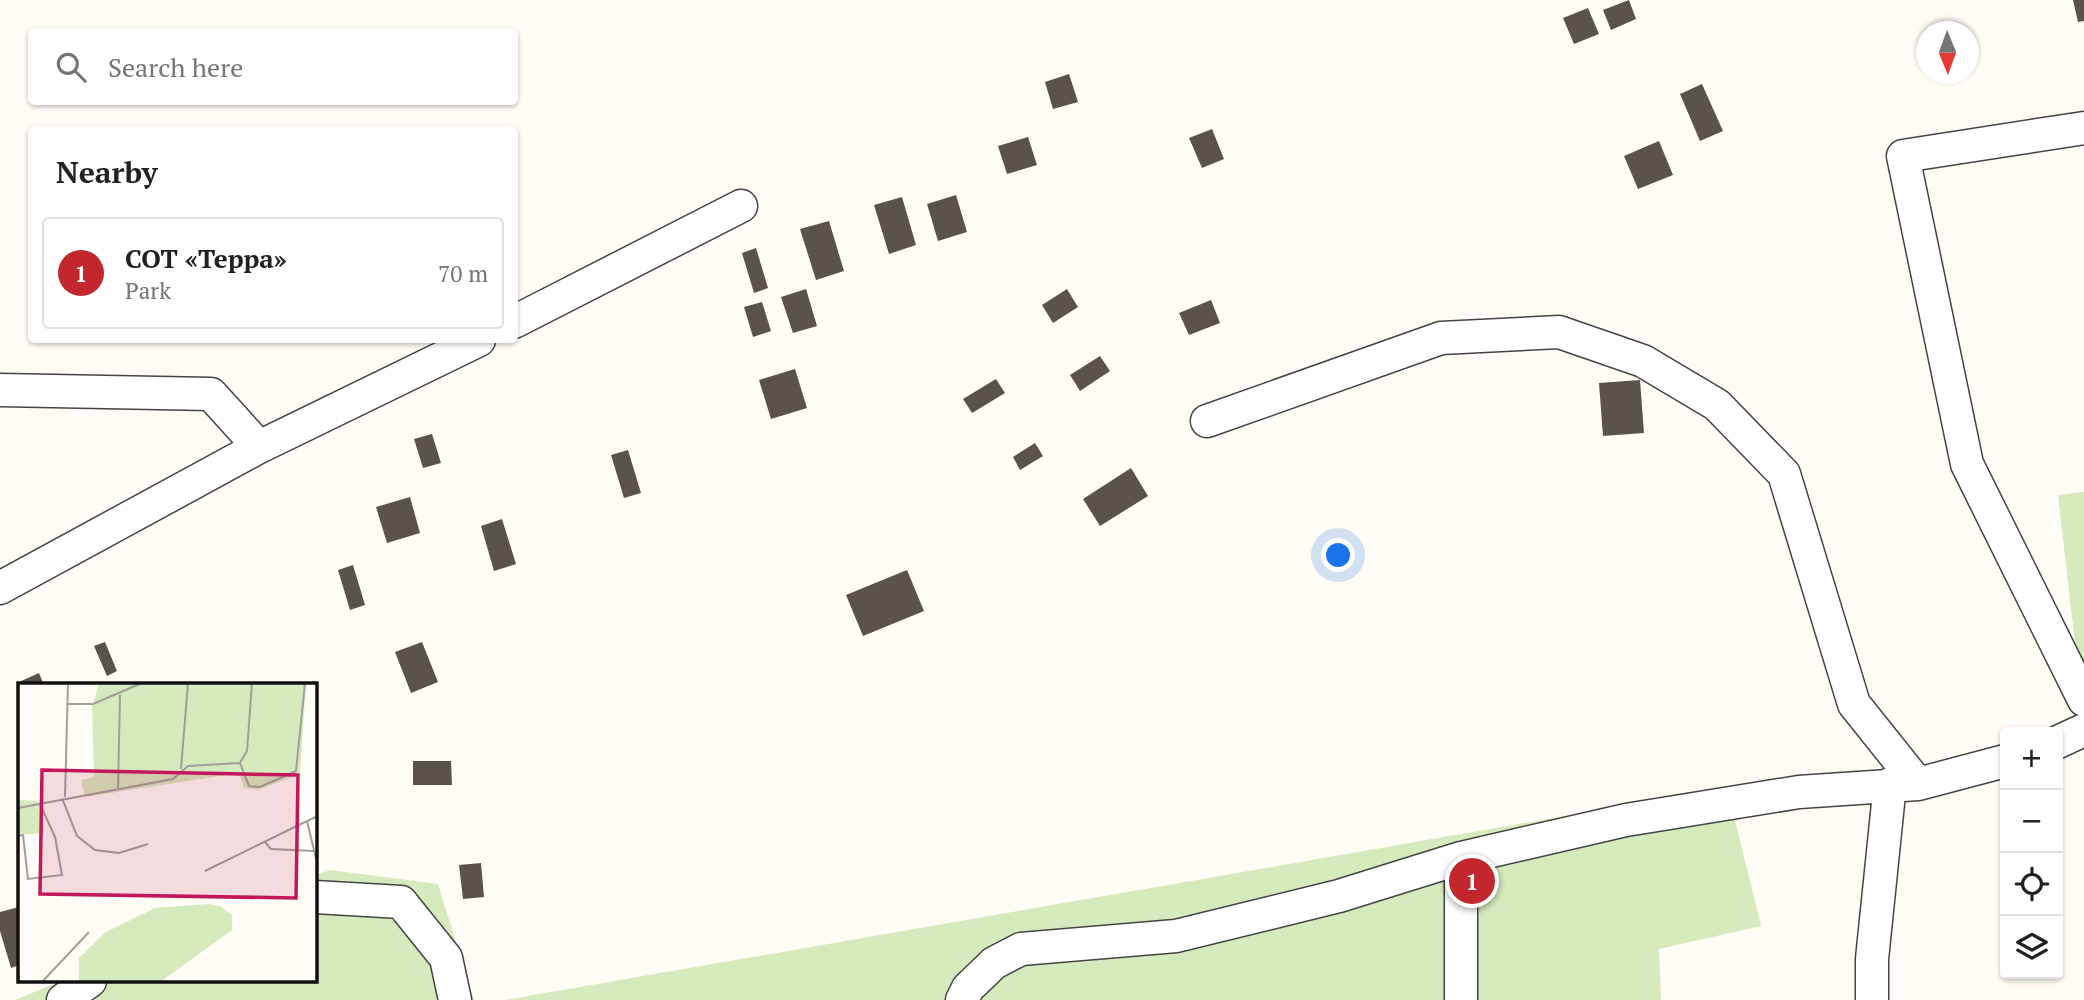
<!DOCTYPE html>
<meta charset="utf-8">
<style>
body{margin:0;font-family:"PT Serif",serif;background:#f2f2f2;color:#202124}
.controls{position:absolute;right:21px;bottom:21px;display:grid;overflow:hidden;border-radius:7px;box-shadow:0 2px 5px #0004}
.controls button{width:63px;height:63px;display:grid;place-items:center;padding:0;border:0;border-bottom:2px solid #e0e0e0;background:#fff;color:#202124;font:35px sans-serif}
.compass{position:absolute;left:1916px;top:21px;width:63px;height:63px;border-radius:50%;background:#fff;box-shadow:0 2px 5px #0004;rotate:179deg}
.you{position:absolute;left:1339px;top:556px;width:24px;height:24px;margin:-18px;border:5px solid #fff;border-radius:50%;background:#1a73e8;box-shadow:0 0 0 10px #1a73e833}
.badge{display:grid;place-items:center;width:46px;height:46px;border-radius:50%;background:#c4262e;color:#fff;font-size:23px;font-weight:700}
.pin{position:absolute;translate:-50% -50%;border:4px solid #fff;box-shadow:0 2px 7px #0006}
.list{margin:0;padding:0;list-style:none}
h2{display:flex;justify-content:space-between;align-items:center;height:91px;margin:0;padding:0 28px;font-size:30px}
h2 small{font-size:23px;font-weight:400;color:#757577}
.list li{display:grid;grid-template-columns:46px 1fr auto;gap:21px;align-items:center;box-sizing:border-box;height:112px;margin:0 14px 14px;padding:0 14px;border:2px solid #e0e0e0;border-radius:7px}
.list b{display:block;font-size:26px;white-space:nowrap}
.list p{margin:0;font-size:23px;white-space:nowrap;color:#757577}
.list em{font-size:23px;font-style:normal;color:#757577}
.icon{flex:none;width:38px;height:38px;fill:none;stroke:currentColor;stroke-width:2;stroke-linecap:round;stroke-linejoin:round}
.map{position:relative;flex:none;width:2084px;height:1000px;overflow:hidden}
.search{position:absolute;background:#fff;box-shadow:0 2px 5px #0004;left:28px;top:28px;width:490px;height:77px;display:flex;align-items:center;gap:18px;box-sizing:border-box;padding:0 24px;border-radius:7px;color:#757577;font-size:26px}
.panel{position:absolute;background:#fff;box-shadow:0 2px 5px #0004;left:28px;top:126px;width:490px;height:217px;border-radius:7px}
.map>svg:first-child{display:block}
.green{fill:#d5ebbd}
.building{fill:#5a524d}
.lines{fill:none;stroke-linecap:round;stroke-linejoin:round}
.minor-casing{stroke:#444;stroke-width:35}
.minor{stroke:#fff;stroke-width:32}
.inset-road{fill:none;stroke:#a09f9a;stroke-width:2}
.view{fill:#c2185b;fill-opacity:0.15;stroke:#c2185b;stroke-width:3.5}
.inset-edge{fill:none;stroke:#111;stroke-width:3.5}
</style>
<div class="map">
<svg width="2084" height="1000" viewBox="0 0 2084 1000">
<rect width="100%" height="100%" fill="#fffdf5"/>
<path class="green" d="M2084,492v230l-26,-227z
M1727,788l34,138 -102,23 2,51h-1156z
M330,870l108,14 36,116h-459l46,-19h254v-105z"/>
<path class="building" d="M1629,0l7,19 -25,11 -8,-20z
M2073,0h11v21l-6,1z
M1588,8l11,26 -25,10 -11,-26z
M1069,74l9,28 -25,7 -8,-27z
M1702,84l21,47 -23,10 -20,-47z
M1212,129l12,30 -22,9 -13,-30z
M1028,137l9,28 -30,9 -9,-28z
M1659,141l14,34 -35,14 -14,-33z
M956,195l11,37 -29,9 -11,-37z
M902,197l14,48 -27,9 -15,-49z
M829,221l15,50 -28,9 -16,-51z
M756,248l12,40 -14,5 -12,-40z
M806,289l11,37 -24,7 -12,-36z
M1067,289l11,18 -25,16 -11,-18z
M1211,300l9,23 -31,12 -10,-22z
M762,302l9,29 -18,6 -9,-30z
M1100,356l10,15 -30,20 -10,-16z
M795,369l12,39 -36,11 -12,-39z
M996,379l9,14 -33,20 -9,-14z
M1640,380l4,53 -41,3 -4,-53z
M432,434l9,29 -18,5 -9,-29z
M1035,443l8,13 -23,14 -7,-13z
M628,450l13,43 -17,5 -13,-43z
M1131,468l17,28 -48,30 -17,-27z
M410,497l10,36 -33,10 -11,-36z
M502,519l14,45 -22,7 -13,-45z
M353,565l12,40 -15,5 -12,-40z
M907,570l17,41 -61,25 -17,-41z
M105,642l12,29 -10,5 -13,-30z
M422,642l16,40 -27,11 -16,-41z
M39,673l5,12h-21l-2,-4z
M413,761h38l1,24h-39z
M481,863l3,34 -21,2 -4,-34z
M19,907v58l-8,3 -11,-37v-19z"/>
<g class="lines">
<g class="minor-casing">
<path id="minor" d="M2084,128l-181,28 64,308 117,236
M514,322l227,-116
M0,390l211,4 48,53
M1207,421l234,-83 118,-6 84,29 74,44 67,69 70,230 64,80
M0,588l259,-141 220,-107
M2058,742l26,-12
M315,897l86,5 45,56 9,42
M63,1000l27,-19
M962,1000l6,-12 26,-25 27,-14 155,-13 163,-40 122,-38 165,-38 173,-28 119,-8 87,-23
M1461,1000v-142
M1872,1000v-41l18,-175"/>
</g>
<use href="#minor" class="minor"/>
</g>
<g transform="translate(18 683)">
<rect width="299" height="299" fill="#fffdf5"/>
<path d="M81,0h207l-6,91 -42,16 -14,-2 -5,-15 -154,24 -4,-17 13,-3 -2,-70zM0,117l23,1 3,32 -26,2zM190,221l12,2 12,9v15l-72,52h-81v-24l27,-26 49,-24z" fill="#d5ebbd"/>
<path class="inset-road" d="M234,0l-5,68 -7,12 9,23 11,1 36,-16 9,-88M49,21h26l49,-21M163,86l7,-86M100,106l2,-94M47,114l3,-114M44,115l15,38 18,14 24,3 29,-9M0,125l155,-29 15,-13 52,-3M300,133l-11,5 11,46M0,153l5,-1 5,44 34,-4 -7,-38 -15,-33M247,159l6,7 43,2M187,188l102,-50M23,300l48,-51"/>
<path class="view" d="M24,87l256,5 -2,123 -256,-4z"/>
<rect width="299" height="299" class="inset-edge"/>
</g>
</svg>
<div class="controls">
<button>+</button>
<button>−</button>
<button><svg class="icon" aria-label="locate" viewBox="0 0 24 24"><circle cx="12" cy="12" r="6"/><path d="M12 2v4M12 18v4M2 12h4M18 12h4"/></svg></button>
<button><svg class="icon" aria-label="layers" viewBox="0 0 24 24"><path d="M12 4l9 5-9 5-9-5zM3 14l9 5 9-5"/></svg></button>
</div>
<svg class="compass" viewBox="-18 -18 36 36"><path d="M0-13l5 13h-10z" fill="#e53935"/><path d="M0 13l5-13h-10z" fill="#757577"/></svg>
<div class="you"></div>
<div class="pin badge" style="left:1472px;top:881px">1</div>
<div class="search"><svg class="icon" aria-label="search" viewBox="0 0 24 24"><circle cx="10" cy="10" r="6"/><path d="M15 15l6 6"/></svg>Search here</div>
<section class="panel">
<h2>Nearby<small></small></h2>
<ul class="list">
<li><span class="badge">1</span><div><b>СОТ «Терра»</b><p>Park</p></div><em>70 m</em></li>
</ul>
</section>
</div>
